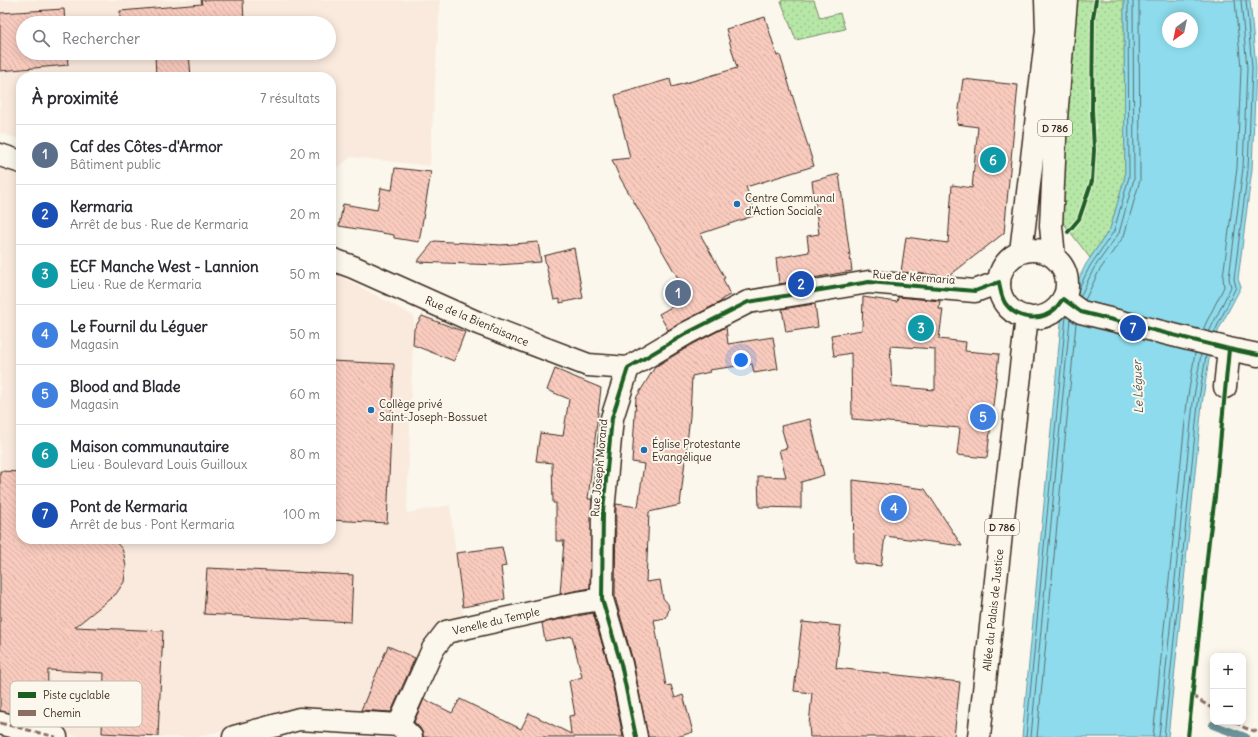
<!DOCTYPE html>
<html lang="fr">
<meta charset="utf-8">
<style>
body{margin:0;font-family:Delius,sans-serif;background:#f2f2f3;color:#2b2b33}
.controls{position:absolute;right:12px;bottom:12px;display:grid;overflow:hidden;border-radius:8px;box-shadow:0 2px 10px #0003}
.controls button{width:36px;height:36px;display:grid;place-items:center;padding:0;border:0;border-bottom:1px solid #e1e1e2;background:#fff;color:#2b2b33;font:20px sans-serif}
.compass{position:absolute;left:1162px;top:12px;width:36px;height:36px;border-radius:50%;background:#fff;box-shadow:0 2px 10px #0003;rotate:213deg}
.you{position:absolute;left:741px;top:360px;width:14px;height:14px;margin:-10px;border:3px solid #fff;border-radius:50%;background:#1a73e8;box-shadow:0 0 0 6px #1a73e833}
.badge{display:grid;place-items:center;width:26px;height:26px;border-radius:50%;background:#1f6fb2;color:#fff;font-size:13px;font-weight:700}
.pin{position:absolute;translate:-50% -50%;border:2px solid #fff;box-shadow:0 1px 4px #0006}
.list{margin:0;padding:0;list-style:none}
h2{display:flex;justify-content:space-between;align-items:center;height:52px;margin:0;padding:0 16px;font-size:17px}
h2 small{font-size:13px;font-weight:400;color:#7c7c81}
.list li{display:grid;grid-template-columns:26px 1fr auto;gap:12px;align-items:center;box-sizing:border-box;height:60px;padding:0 16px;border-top:1px solid #e1e1e2}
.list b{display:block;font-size:15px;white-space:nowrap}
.list p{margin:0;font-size:13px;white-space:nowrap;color:#7c7c81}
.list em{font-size:13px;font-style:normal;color:#7c7c81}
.icon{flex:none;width:22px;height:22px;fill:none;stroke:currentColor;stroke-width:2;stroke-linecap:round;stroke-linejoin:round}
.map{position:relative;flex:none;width:1258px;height:737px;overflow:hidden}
.search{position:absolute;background:#fff;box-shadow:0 2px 10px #0003;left:16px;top:16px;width:320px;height:44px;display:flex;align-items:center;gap:10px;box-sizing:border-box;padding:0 14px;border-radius:22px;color:#7c7c81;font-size:15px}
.panel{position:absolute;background:#fff;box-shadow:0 2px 10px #0003;left:16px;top:72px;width:320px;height:472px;border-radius:16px}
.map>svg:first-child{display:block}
.built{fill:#faeade;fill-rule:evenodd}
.grass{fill:url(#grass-dots);stroke:#788862}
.water{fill:#8ddbec;stroke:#6c949a;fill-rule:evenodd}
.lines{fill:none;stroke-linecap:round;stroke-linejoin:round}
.shore{stroke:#5c7170;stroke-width:1}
.stream{stroke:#6c949a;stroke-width:8}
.building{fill:url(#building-back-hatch);stroke:#3b2a1e;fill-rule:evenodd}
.minor-casing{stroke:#3b2a1e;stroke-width:25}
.major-casing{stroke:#3b2a1e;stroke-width:25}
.minor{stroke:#fbf7ec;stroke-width:22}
.major{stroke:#fbf7ec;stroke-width:22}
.quiet{stroke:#8d6e63;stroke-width:3;stroke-dasharray:6 3;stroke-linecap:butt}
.cycleway-casing{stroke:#fbf7ec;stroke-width:6}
.cycleway{stroke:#1b5e20;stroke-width:4}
.poi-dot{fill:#1f6fb2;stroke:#fbf7ec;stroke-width:1.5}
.labels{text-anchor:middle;stroke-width:4;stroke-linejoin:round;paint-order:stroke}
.shield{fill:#fbf7ec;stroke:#75685c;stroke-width:1}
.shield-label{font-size:10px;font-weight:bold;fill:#3b2a1e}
.poi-label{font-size:11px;fill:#3b2a1e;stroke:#fbf7ec;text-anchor:start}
.street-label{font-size:11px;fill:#3b2a1e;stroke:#fbf7ec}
.water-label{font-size:12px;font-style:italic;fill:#505652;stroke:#fbf7ec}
.key{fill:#fbf7ec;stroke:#c1baae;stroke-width:1}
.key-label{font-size:11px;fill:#3b2a1e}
</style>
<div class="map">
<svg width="1258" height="737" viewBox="0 0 1258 737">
<defs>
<pattern id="grass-dots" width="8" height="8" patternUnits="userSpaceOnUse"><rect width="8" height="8" fill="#b6e7a7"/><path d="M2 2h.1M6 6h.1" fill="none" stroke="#9dc68f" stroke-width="1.8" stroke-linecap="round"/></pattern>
<pattern id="building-back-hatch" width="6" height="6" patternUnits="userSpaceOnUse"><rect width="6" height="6" fill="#f9cbbe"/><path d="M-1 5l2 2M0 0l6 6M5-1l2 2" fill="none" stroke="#d6aea3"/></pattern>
</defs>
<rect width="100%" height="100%" fill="#fbf7ec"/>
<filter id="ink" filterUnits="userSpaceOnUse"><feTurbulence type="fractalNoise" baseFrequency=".025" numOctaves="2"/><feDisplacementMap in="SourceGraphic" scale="8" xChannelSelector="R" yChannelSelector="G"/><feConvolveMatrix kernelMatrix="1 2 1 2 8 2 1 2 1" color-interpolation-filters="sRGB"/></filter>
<g filter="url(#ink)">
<path class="built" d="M0,0h440l-10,166 -79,-9 -20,16v-96h-310v63l-21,-7zM23,23h306v30h-306z
M0,168l21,6v365h310v-268l83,45 -7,197 43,-8 14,117 -66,94 -93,-5 -108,26h-116l-42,-11 -39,-14z"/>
<path class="grass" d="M784,0h30l6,18 20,-5 5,16 -49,11 -15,-39z
M1073,0h51l1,177 -15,52 -20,29 -28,-37 2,-70z"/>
<path class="water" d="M1124,0h126l6,68 -4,101 -14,110 3,8 -22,42 -10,30 -7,45 -34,333h-146l40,-424 24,-49 24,-35 15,-52zM1168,18h24v24h-24z"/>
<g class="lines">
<path class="shore" d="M1076,294l14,-28 24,-35 15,-54 -1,-177
M1080,297l14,-29 25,-35 15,-54 -1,-179
M1085,300l14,-29 25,-35 16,-56 -1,-180
M1203,330l3,-7 18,-36 -1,-10 14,-109 4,-100 -6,-68
M1209,332l22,-45 -2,-9 14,-110 4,-100 -6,-68
M1214,333l22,-46 -2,-8 14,-110 4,-101 -6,-68
M1026,737l40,-421
M1031,737l39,-418
M1037,737l39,-414
M1153,737l34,-335 8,-49
M1159,737l34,-334 8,-49
M1164,737l34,-333 8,-48"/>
<path class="stream" d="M1213,725l32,12"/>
</g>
<path class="building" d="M201,0h42l1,23h-124v-12l82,-7z
M64,9l1,14h-42v30h44l1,12 -68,6v-58z
M765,17l12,39 3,-1 34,111 -68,21 10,28 -56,19 25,44 -2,1 7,16 -8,4v2l-54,29 -9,-16 30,-17 -70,-121 -7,-16 18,-2 -15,-63 55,-16 2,8 65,-19 -11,-39z
M123,53h66l2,24h-35l-1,-22 -32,1z
M963,79l55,6 -14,148 -55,43 -48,-4 5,-35 42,6 4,-58 20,3 6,-61 -21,-3z
M395,168l36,4 -12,70 -25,-4v-3l-55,-9 4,-22 34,6 4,-22 11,2z
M839,174l13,97 -73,13 -3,-26 33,-6 -2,-16 12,-2 -7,-53z
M434,241l67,4 37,-3 3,20 -44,3 -80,-3z
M574,248l9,50 -23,5v-4l-6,1 -10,-44z
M863,297l34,5 1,-5 42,4 -1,8h4l-4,30 27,3 -1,9 34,3 -12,104 -30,-3 3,-27 -108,-9 -1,-66 -17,3 -3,-21 31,-5zM890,346l45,3v41l-43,-4z
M815,304l3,23 -32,5 -4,-23z
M422,316l43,16 -11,29 -41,-16 1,-16z
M726,327l2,17 45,-7 5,32 -24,4 -2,-9 -43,6 1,2 -18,4 -2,40 -10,89 -31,7 -3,70 14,-2 3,18 5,6 1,5 -3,9 -12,2 12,66 5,-1 4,13 8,-3 10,37 -16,5h-29l-15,-76 -18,-64 1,-93 22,3 6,-43 -12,-2 4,-64 19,-31 38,-23z
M331,361l63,3 -7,159 -56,-3z
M555,369l46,19 -13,111h4l-2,89 -30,6 4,-53h-8v-38h-3l-1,-40 -16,-2 4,-28 23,3 6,-37 -22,-9z
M810,419l14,56 -23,7v26l-42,-1 -1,-31 28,1 -7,-27 8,-2 -6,-22z
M0,471l21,1v67h92l9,10 2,6 2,12 -2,15 -8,12 -41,33 88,4 -5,105 -56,-3 2,-60 -56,-3 -1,30 -17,-1v19l-30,-7z
M853,480l72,9 37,57 -77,-10 -4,30 -27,-3z
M502,547l4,19 -5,1 4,32 -42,8 -7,-54z
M207,568l146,7 -2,47 -147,-8z
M593,613l16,54 14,70h-200v-4l-3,-5 -6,-6 10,-23 28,14 8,-14 61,30 8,-16 42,21 -2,-18 6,-1 -6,-34 13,-4 -10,-41 -27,5 -3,-18z
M802,622l39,4 -5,42 124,14 -6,55h-144l-1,-12 3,-32 -18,-2z
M388,646l27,12 -24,54 -30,-2z"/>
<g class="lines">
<g class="minor-casing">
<path id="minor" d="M0,155l21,7
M331,259l22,8 125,56 110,42 40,3
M1063,299l18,13 148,37 29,6
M628,368l59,-35 61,-31 121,-20 106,9 24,-9
M628,368l-16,50 -9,93 -1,88 19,65 15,73
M1225,387l4,-38
M0,723l56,14
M399,725l34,-76 13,-17 130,-29 26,-4
M234,737l65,-18 100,6 12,12"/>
</g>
<g class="major-casing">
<path id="major" d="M999 284a34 34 0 1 1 68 0a34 34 0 1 1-68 0Z
M1021,252l26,-221 -1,-31
M1054,257l-3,-31 5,-108 10,-118
M979,737l22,-203 26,-217"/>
</g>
<use href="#minor" class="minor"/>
<use href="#major" class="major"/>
<path class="quiet" d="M1193,696l20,13
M1235,722l10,6 13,4
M0,723l56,14"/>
<g class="cycleway-casing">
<path id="cycleway" d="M1068,232l11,-13 13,-38 2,-31 -2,-41 1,-91 3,-18
M636,737l-15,-73 -19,-65 1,-88 9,-93 16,-50 59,-35 61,-31 121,-20 106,9 24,-9c1,7 2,14 6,21 11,16 35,20 50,6 3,-3 5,-7 8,-10l18,13 148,37 29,6
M1188,737l21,-197 6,-43 14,-148"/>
</g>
<use href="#cycleway" class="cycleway"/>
</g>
</g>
<g class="poi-dot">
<circle cx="737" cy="204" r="4"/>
<circle cx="371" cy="410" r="4"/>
<circle cx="644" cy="450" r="4"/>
</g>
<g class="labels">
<g class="shield">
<rect x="1038" y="120" width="34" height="16" rx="3"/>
<rect x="985" y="519" width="34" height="16" rx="3"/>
</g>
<g class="shield-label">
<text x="1055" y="132">D 786</text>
<text x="1002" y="531">D 786</text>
</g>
<g class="poi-label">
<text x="745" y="202">Centre Communal<tspan x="745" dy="13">d'Action Sociale</tspan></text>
<text x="379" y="408">Collège privé<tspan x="379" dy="13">Saint-Joseph-Bossuet</tspan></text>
<text x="652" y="448">Église Protestante<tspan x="652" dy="13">Evangélique</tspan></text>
</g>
<g class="street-label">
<text transform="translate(914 277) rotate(4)" y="4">Rue de Kermaria</text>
<text transform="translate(477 321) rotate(23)" y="4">Rue de la Bienfaisance</text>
<text transform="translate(599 468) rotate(-85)" y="4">Rue Joseph Morand</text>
<text transform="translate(993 610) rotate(-84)" y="4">Allée du Palais de Justice</text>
<text transform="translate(496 621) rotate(-13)" y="4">Venelle du Temple</text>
</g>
<g class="water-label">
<text transform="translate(1138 387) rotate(-92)" y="4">Le Léguer</text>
</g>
</g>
<rect x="10" y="681" width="132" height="46" rx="6" class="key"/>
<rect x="18" y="692" width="18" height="6" fill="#1b5e20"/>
<rect x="18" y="710" width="18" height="6" fill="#8d6e63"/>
<g class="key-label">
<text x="43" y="699">Piste cyclable</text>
<text x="43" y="717">Chemin</text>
</g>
</svg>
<div class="controls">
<button>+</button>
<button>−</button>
</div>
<svg class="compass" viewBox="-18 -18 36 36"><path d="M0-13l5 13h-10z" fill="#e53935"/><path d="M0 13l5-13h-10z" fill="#7c7c81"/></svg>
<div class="you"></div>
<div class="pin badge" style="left:678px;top:293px;background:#5c6f8a">1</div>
<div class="pin badge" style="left:801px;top:284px;background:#1a4fb4">2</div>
<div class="pin badge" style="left:921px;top:328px;background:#0f9aa8">3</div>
<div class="pin badge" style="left:894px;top:508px;background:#3f7fe0">4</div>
<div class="pin badge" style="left:983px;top:417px;background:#3f7fe0">5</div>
<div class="pin badge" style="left:993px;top:160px;background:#0f9aa8">6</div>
<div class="pin badge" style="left:1133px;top:328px;background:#1a4fb4">7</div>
<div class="search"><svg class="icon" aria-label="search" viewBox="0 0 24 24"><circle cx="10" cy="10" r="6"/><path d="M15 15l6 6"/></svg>Rechercher</div>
<section class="panel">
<h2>À proximité<small>7 résultats</small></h2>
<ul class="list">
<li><span class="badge" style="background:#5c6f8a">1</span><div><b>Caf des Côtes-d'Armor</b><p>Bâtiment public</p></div><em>20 m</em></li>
<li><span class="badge" style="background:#1a4fb4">2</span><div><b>Kermaria</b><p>Arrêt de bus · Rue de Kermaria</p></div><em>20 m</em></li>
<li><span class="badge" style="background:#0f9aa8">3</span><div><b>ECF Manche West - Lannion</b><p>Lieu · Rue de Kermaria</p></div><em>50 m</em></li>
<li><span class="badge" style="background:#3f7fe0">4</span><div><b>Le Fournil du Léguer</b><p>Magasin</p></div><em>50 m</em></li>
<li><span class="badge" style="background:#3f7fe0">5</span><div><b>Blood and Blade</b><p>Magasin</p></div><em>60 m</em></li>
<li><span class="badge" style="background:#0f9aa8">6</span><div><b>Maison communautaire</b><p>Lieu · Boulevard Louis Guilloux</p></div><em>80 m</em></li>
<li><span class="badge" style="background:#1a4fb4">7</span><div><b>Pont de Kermaria</b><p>Arrêt de bus · Pont Kermaria</p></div><em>100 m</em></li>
</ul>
</section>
</div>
